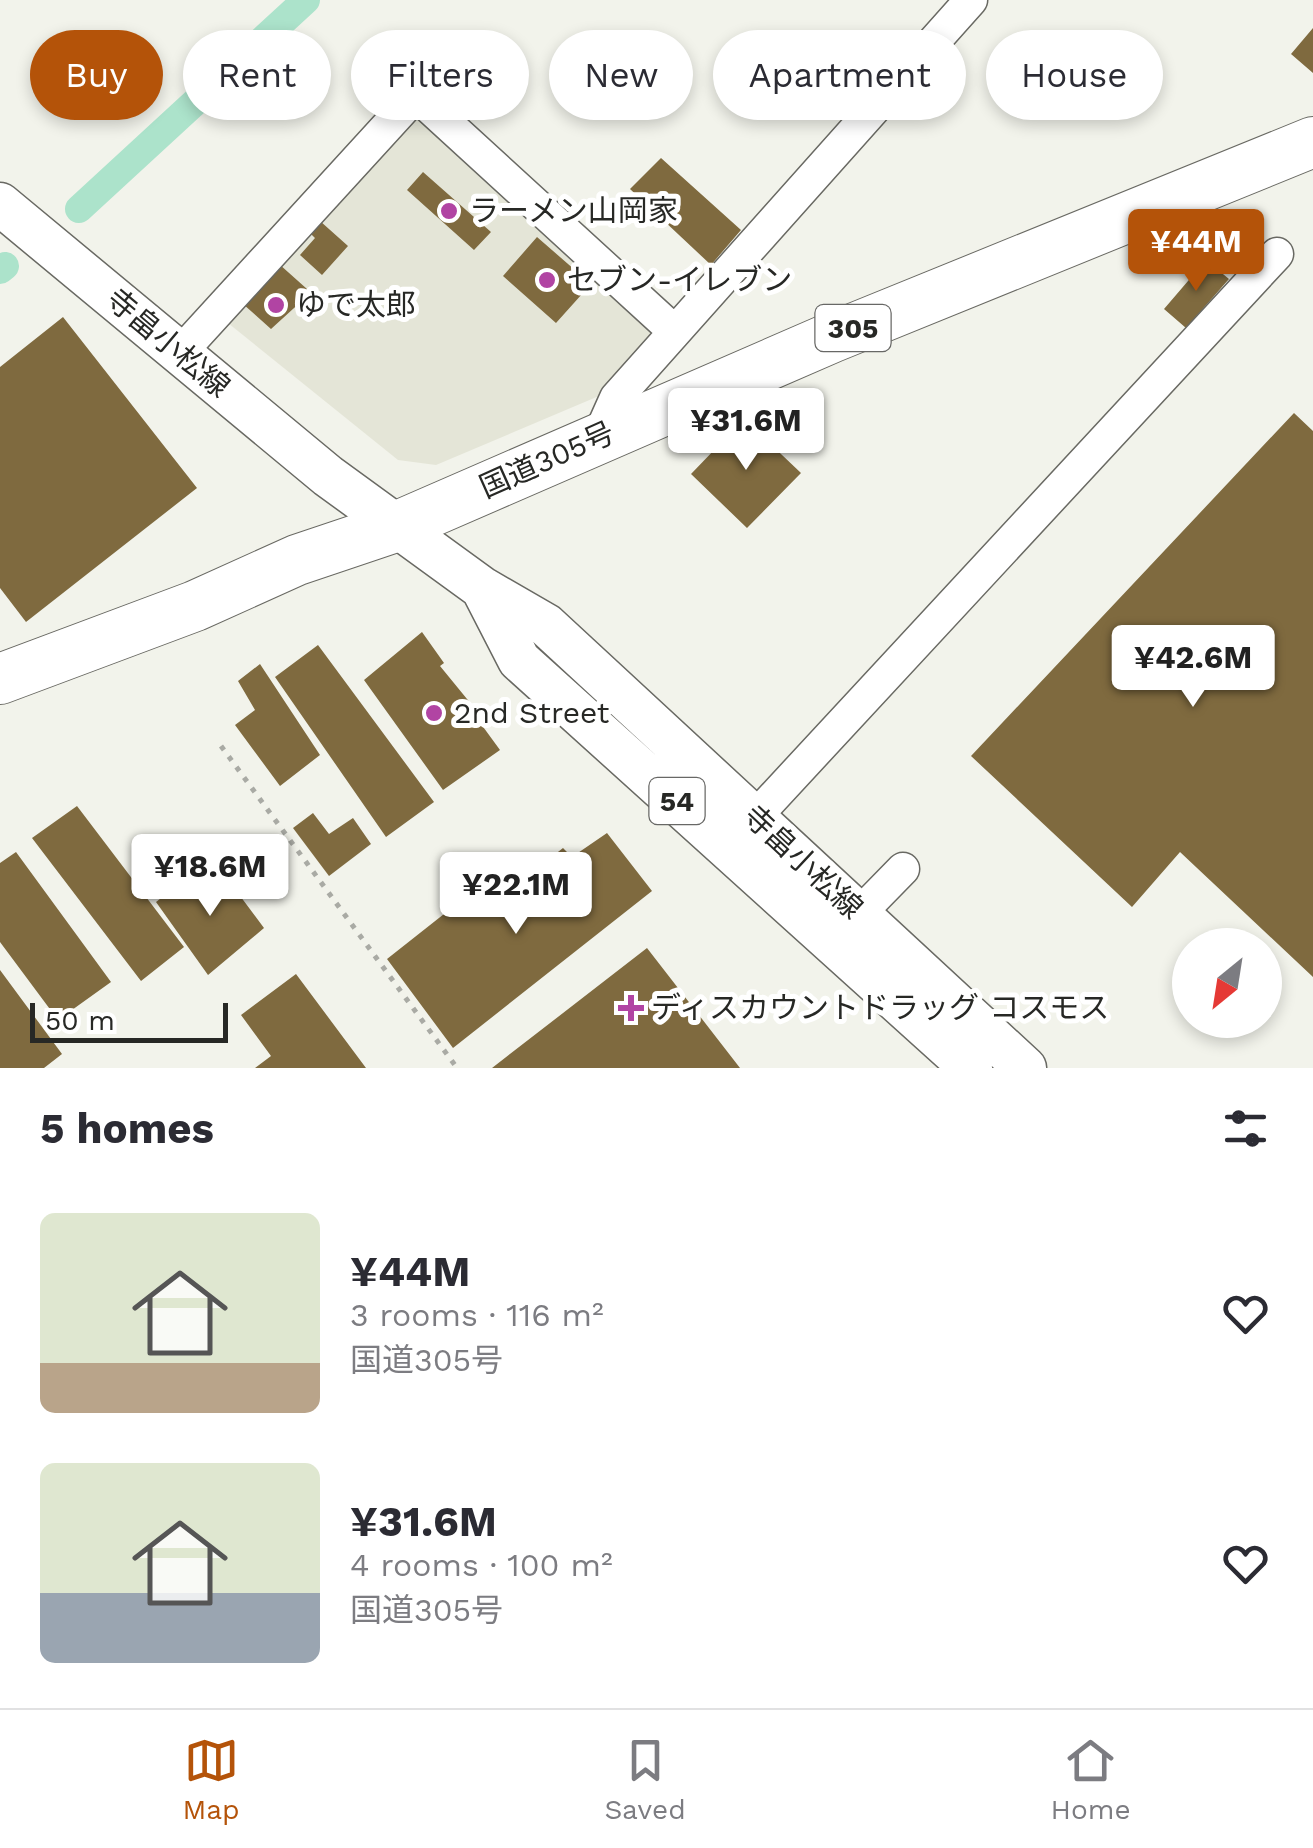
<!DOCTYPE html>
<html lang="en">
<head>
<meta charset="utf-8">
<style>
  body { margin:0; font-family:"Work Sans","Noto Sans JP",sans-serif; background:#f2f2f3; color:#2b2b33; height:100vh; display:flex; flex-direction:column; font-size:38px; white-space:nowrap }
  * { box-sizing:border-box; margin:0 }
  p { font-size:32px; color:#7c7c81 }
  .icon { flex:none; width:55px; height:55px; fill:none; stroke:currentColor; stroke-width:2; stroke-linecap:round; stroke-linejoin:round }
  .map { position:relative; height:1068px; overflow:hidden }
  .sheet { display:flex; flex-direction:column; background:#fff; flex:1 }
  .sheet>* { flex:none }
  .guide { position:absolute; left:30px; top:30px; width:1255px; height:90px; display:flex; gap:20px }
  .needle { width:65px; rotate:210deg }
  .controls { position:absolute; left:1172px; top:928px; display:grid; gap:20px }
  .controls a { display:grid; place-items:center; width:110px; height:110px; border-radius:50%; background:#fff; box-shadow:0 5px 15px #0003; font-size:50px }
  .scale { position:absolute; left:30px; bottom:25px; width:198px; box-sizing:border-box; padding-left:10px; border:5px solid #272825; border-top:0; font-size:28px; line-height:35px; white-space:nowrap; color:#272825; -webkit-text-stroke:8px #fff; paint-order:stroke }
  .price { position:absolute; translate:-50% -85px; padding:0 22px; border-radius:10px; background:#fff; color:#222; font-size:32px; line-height:65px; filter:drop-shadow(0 2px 5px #0008) }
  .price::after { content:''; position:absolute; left:50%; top:60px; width:30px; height:22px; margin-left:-15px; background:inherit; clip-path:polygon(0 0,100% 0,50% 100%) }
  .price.selected { background:#b45309; color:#fff }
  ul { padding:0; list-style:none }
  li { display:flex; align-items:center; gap:30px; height:250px; padding:0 40px }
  li span { display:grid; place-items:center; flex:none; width:280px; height:200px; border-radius:15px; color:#555 }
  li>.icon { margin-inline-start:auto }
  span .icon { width:120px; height:120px; fill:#fffc; stroke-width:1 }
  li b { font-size:42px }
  h2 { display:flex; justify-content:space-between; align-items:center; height:120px; padding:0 40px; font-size:42px }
  .pill { padding:0 35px; border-radius:45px; background:#fff; box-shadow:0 5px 15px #0003; font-size:35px; line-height:90px }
  .pill.selected { background:#b45309; color:#fff }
  .menu { display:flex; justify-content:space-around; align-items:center; height:140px; border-top:2px solid #e1e1e2; background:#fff; font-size:28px; color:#7c7c81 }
  .menu a { display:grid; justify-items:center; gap:5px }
  .menu .selected { color:#b45309 }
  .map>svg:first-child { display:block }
  .built { fill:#e4e5d7 }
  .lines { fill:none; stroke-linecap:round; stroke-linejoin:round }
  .canal { stroke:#ace3cb; stroke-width:28 }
  .building { fill:#7f6a3f }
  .minor-casing { stroke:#696963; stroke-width:35 }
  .major-casing { stroke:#696963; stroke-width:45 }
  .highway-casing { stroke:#696963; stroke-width:52 }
  .path { stroke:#a9aaa4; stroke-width:5; stroke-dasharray:5 8; stroke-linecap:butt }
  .minor { stroke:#fff; stroke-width:32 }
  .major { stroke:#fff; stroke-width:42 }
  .highway { stroke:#fff; stroke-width:50 }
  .poi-dot { fill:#b144a3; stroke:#fff; stroke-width:4 }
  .labels { text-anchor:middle; stroke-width:10; stroke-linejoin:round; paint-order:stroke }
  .shield { fill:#fff; stroke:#686866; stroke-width:2.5 }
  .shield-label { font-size:28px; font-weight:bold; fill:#272825 }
  .poi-label { font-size:30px; fill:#272825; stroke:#fff; text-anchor:start }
  .street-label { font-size:30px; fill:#272825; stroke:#fff }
</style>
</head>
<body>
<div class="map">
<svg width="1313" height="1068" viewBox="0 0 1313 1068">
  <rect width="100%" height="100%" fill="#f2f3eb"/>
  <!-- built -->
  <path class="built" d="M427,117L660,330L606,393L436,465L398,460L223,319L408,118Z"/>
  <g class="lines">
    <!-- canal -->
    <path class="canal" d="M79,209L306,0
      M0,270L5,266"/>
  </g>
  <!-- building -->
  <path class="building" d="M1313,28V73L1291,54Z
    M661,158L741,230L711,265L630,189Z
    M423,172L491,232L474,250L407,190Z
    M320,221L348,246L322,275L300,255L315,238L310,233Z
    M537,237L591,284L556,323L503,276Z
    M1206,260L1229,279L1186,328L1164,309Z
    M279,264L307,289L302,295L305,298L271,329L243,304Z
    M63,317L197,488L26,622L0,588V367Z
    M1294,413L1313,431V977L1180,852L1132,907L971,756Z
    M744,419L801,473L747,528L691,474Z
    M422,632L444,663L440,666L485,721L481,724L500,750L443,790L364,680Z
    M318,645L434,802L386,837L275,677Z
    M260,664L320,755L280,786L235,725L255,710L238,681Z
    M77,806L184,947L141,981L32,838Z
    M313,813L329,834L353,818L371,844L329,876L293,828Z
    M607,833L652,891L453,1048L387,959L463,899L477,916L563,848L572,857Z
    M16,852L111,982L58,1020L0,942V863Z
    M197,870L211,887L226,877L264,928L208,975L156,902Z
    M647,948L740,1068H492Z
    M0,970L62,1054L44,1068H0Z
    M296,974L366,1068H255L271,1056L241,1015Z"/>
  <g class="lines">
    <!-- minor casing -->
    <g class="minor-casing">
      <path id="minor" d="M180,353L416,95L674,331
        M599,436L616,398L971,0
        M755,817L1277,254
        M859,914L903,869"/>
    </g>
    <!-- major casing -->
    <g class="major-casing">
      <path id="major" d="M0,204L328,476L482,588L519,660L971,1068
        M482,588L546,625L1025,1068"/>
    </g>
    <!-- highway casing -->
    <g class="highway-casing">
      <path id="highway" d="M0,679L195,606L297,560L398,526L833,337L1313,142"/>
    </g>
    <!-- path -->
    <path class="path" d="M221,746L457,1068"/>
    <!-- minor -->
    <use href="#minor" class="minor"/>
    <!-- major -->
    <use href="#major" class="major"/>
    <!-- highway -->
    <use href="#highway" class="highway"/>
  </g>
  <!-- markers -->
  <g class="poi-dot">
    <circle cx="449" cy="211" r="10"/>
    <circle cx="547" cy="280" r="10"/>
    <circle cx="276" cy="305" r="10"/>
    <circle cx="434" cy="713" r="10"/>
    <path d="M626 993h10v10h10v10h-10v10h-10v-10h-10v-10h10z"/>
  </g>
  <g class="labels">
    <!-- shield labels -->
    <g class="shield">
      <rect x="815.5" y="305" width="75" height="46" rx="8"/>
      <rect x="649.5" y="778" width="55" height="46" rx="8"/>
    </g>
    <g class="shield-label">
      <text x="853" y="338">305</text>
      <text x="677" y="811">54</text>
    </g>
    <!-- poi labels -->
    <g class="poi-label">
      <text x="469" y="221">ラーメン山岡家</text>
      <text x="567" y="290">セブン-イレブン</text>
      <text x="296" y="315">ゆで太郎</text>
      <text x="454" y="723">2nd Street</text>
      <text x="651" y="1018">ディスカウントドラッグ コスモス</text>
    </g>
    <!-- street labels -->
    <g class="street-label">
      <text transform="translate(168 343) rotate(40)" y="10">寺畠小松線</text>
      <text transform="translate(547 460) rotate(-24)" y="10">国道305号</text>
      <text transform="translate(803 862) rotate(43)" y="10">寺畠小松線</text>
    </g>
  </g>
</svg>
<div class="controls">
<a><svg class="needle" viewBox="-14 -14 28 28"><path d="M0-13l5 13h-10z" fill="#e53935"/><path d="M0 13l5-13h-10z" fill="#7c7c81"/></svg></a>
</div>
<div class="scale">50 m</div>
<b class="price selected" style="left:1196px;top:294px">¥44M</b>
<b class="price" style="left:746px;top:473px">¥31.6M</b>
<b class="price" style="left:1193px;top:710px">¥42.6M</b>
<b class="price" style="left:210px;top:919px">¥18.6M</b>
<b class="price" style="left:516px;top:937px">¥22.1M</b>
<div class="guide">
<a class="pill selected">Buy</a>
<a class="pill">Rent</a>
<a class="pill">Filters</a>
<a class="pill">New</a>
<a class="pill">Apartment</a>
<a class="pill">House</a>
</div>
</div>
<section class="sheet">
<h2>5 homes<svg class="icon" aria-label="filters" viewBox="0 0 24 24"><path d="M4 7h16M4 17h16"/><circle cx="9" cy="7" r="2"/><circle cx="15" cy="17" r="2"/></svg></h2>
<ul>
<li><span style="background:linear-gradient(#dfe7d0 75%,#b9a48a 0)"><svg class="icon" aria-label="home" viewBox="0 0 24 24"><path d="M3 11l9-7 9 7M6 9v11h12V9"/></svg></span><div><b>¥44M</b><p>3 rooms · 116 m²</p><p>国道305号</p></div><svg class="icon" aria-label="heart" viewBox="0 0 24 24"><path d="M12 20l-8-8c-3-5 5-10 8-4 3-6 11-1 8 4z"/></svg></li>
<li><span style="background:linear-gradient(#dfe7d0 65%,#9aa5b1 0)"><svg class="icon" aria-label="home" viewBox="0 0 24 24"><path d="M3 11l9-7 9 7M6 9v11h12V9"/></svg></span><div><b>¥31.6M</b><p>4 rooms · 100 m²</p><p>国道305号</p></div><svg class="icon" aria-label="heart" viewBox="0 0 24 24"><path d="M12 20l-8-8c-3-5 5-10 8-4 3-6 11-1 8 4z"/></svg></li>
</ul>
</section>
<nav class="menu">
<a class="selected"><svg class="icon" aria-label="map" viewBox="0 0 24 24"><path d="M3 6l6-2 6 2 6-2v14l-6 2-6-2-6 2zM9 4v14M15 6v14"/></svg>Map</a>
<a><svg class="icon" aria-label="saved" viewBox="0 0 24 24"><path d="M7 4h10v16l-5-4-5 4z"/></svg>Saved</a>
<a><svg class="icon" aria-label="home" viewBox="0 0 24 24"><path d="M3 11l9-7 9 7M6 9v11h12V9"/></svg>Home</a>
</nav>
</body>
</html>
